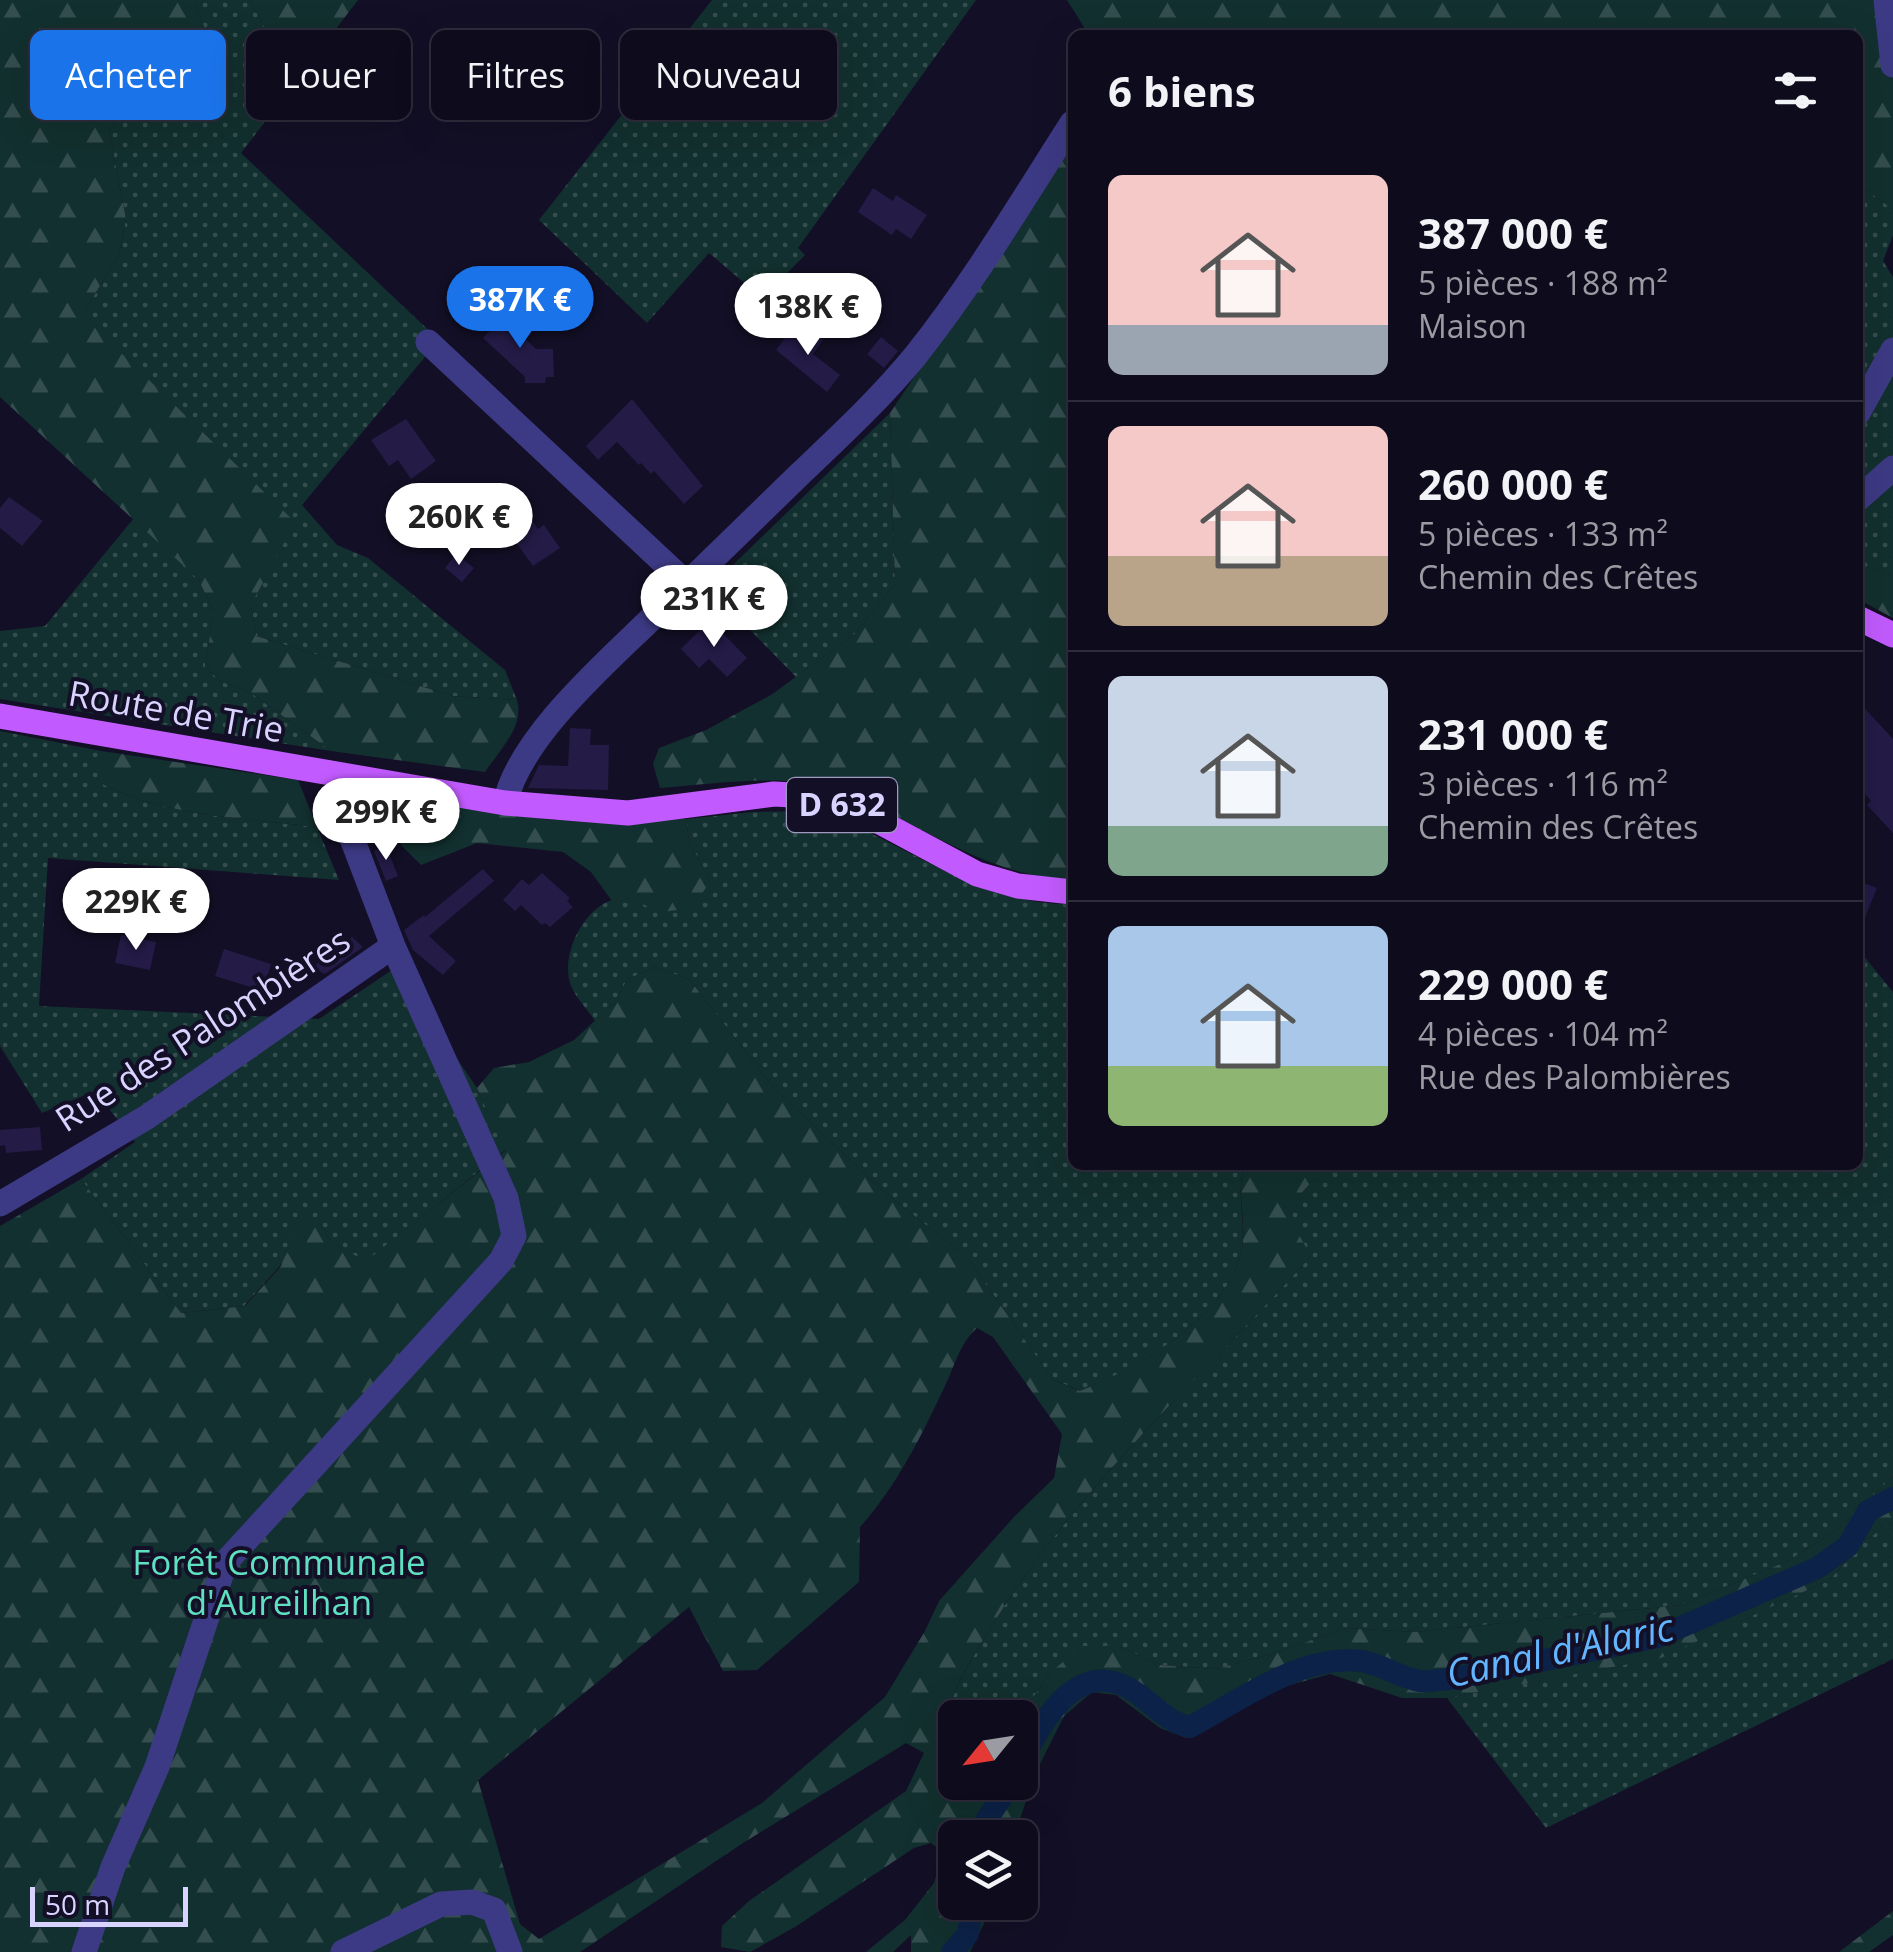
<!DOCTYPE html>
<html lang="fr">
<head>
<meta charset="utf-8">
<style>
  body { margin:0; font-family:"Open Sans",sans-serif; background:#171425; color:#f1f3f6; height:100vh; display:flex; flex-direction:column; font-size:38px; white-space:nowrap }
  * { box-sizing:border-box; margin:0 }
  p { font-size:32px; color:#9b9ba3 }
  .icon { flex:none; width:55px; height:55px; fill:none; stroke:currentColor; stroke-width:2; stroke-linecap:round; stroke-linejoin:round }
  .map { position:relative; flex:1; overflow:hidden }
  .sheet { position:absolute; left:1068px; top:30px; width:795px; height:1140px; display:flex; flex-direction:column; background:#0e0b1c; border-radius:15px; box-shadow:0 10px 40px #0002,0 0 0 2px #2e2b3b }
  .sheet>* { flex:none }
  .guide { position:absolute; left:30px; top:30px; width:888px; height:90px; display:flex; gap:20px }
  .needle { width:65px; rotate:240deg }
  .buttons { position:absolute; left:938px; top:1700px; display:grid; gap:20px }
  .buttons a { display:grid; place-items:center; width:100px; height:100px; border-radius:15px; background:#0e0b1c; box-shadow:0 10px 40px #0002,0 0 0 2px #2e2b3b; font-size:50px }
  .scale { position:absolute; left:30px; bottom:25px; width:158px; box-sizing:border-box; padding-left:10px; border:5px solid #d9d4ff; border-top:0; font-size:28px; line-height:35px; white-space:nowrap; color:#d9d4ff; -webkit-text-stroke:8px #130f26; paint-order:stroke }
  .price { position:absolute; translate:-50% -85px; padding:0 22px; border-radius:35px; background:#fff; color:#222; font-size:32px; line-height:65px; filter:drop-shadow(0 2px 5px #0008) }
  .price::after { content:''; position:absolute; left:50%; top:60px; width:30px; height:22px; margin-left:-15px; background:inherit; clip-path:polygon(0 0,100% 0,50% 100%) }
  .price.current { background:#1a73e8; color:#fff }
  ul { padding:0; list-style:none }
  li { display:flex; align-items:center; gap:30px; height:250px; padding:0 40px }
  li+li { border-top:2px solid #2e2b3b }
  li span { display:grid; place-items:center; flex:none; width:280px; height:200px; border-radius:15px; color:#555 }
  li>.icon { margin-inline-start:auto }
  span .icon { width:120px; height:120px; fill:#fffc; stroke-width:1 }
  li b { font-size:42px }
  h2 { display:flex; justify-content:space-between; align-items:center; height:120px; padding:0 40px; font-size:42px }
  .tag { padding:0 35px; border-radius:15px; background:#0e0b1c; box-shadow:0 10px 40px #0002,0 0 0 2px #2e2b3b; font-size:35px; line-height:90px }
  .tag.current { background:#1a73e8; color:#fff }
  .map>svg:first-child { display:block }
  .grass { fill:url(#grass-dots) }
  .forest { fill:url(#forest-firs); fill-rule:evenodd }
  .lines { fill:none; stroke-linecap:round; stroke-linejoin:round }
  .canal { stroke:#0c2248; stroke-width:22 }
  .building { fill:#241b47 }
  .minor { stroke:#3d3a85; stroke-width:25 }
  .major { stroke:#c25bff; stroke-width:25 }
  .labels { text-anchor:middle; stroke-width:8; stroke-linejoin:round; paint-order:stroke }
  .shield { fill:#130f26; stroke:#9e99be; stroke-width:2.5 }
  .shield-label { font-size:32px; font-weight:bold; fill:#d9d4ff }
  .street-label { font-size:35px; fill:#d9d4ff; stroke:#130f26 }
  .park-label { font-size:35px; fill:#5fe0c0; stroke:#130f26 }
  .water-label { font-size:38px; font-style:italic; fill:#62b6ff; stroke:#130f26 }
</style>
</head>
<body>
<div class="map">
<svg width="1893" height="1952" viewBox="0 0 1893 1952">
  <defs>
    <pattern id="grass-dots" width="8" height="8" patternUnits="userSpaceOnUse" patternTransform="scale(2.5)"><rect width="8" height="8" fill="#12302f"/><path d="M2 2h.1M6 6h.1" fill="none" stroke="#344d4e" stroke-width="1.8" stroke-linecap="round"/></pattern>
    <pattern id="forest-firs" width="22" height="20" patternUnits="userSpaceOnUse" patternTransform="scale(2.5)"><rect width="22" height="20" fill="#12302f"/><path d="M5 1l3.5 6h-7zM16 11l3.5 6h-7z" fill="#344d4e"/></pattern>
  </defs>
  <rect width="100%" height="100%" fill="#130f26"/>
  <!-- grass -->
  <path class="grass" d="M194,0H250L278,52L307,67L241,153L439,340L302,505L337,545L368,558L505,670L517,700L453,696L256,636L251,605L82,315L119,255L126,219L109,130L159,71L204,27Z
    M712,0H976L798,248L805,255L762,298L709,253L647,323L539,220Z
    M1858,184L1893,209V235L1883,261L1893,277V576L1858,564Z
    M890,413L895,584L856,633L796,677L709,588Z
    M134,518L198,579L214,611L205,666L220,681L251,693L331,751L0,699V631L45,626Z
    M0,731L101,751V783C164,817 247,818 317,827L339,880L48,858L39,1006L319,1019L395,968L477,1088L505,1150L366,1262L333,1244L319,1222L244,1306L181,1313L81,1179L135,1142L95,1091L42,1113L0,1046Z
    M811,811C840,816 863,830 890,843C945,871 1009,907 1072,904V1165H1245C1235,1192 1246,1220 1242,1249C1230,1315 1138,1369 1081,1391L1052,1379L967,1257L885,1193L773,1087L689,979L654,967L627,980L616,1001L595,1021C588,1010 577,999 572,988C557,956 587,897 625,898C637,898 652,907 662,912L710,882L689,841L686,819L753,812Z
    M1858,949L1893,992V1476L1838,1529L1790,1560L1681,1605L1414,1632L1346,1628L1275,1653L1216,1669L1161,1665L1118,1646L1052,1671L1019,1717L955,1718V1744L944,1731C952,1688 965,1671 987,1634C1069,1495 1202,1377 1310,1257L1284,1211L1327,1165H1858Z
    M1893,1522V1659L1546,1828L1447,1698L1661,1657L1829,1580L1868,1538Z"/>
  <!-- forest -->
  <path class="forest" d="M0,0H194L204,27L159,71L109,130L126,219L119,255L82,315L295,522L251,605L256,636L453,696L517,700C525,726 499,751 485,772L331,751L251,693L220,681L205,666L214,611L198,579L0,397Z
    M250,0H358L307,67L278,52Z
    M1067,0H1874L1893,48V209L1858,184V35H1089Z
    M1072,142V879C1005,880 938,837 879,808C865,802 851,793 837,789C780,773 718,784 660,788L653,764L659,748L706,730L771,695L856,633L895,584L890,413Z
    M1858,564L1893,576V618L1858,599Z
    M101,751L298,780L317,827C247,818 164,817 101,783Z
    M378,793L552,820L686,819L689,841L710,882L692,908L662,912L627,898L612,901L591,872L563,852L477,843L421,865L401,845Z
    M654,967L689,979L773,1087L885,1193L967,1257L1052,1379L1080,1391C1138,1369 1230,1315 1242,1249C1247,1220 1235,1192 1245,1165H1327L1285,1211L1311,1256C1202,1377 1069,1495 987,1634C965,1670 952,1688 944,1731L955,1744V1782H1020L1019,1717L1052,1671L1083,1646H1118L1161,1665L1216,1669L1275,1653L1346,1628L1414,1632L1681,1605L1790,1560L1838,1529L1893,1476V1522L1868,1538L1829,1580L1661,1658L1447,1698H1402L1330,1674L1279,1688L1186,1738L1160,1728L1116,1695L1092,1692L1064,1716L1035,1774L1014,1837L955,1838V1902L994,1903L970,1952H911V1935L893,1952H866L905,1920L934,1883L943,1852L931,1843L914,1848L795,1927L750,1952L721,1947L722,1926L749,1901L906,1791L924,1753L906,1743L743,1843L580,1952H0V1226L81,1179L181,1313L245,1306L281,1266L298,1221L319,1222L333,1244L366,1261L505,1151L477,1088L494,1068L529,1062L574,1040L616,1001L627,980ZM977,1328L993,1337L1062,1434L1054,1478L1014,1517L939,1601L925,1631L885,1697L762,1803L539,1939L520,1924L478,1780L689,1607L723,1671L757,1670L859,1582L860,1527C896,1487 921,1437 944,1388C955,1366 959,1344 977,1328Z
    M1893,1911V1935L1869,1952H1839Z"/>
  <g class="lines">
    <!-- canal -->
    <path class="canal" d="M1020,1766C1041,1721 1080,1651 1138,1694C1155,1706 1169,1723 1190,1727C1241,1700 1301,1654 1361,1661C1382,1664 1400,1678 1420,1681C1430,1682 1442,1679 1451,1679L1658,1637L1817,1568L1848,1546L1868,1511L1893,1498
      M990,1838L987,1819L1012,1782
      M952,1952L968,1934L973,1902"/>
  </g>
  <!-- building -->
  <path class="building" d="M873,188L893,201L896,195L927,215L911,239L896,229L892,235L858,212Z
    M494,314H511V325L536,349H553L554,377H546L545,383H525V377L483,338L494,326Z
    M809,329L823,340L813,354L840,375L827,392L776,350L791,330L802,338Z
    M881,337L898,351L884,368L867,354Z
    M632,399L703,486L684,504L654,471L651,474L641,463L639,465L617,442L598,460L586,446Z
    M406,419L436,461L411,479L398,460L389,466L371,440Z
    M9,497L43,521L22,546L0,528V508Z
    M519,502L538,529L544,525L560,548L533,566L512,537L509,539L495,519Z
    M456,554L474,568L462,582L445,568Z
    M710,620L747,658L727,677L709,659L699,668L681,649Z
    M1858,701L1893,739V833L1867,805L1871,801L1858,786Z
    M570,728L591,729L590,745H609L608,790L528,788L539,765L568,766Z
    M386,846L398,876L386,881L374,851Z
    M483,869L494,881L429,936L456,961L443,975L413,950L404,930L424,915L425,917Z
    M542,873L570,898L567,901L573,907L550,927L545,923L542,925L521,905L515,911L503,900L522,879L529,885Z
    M1858,881L1877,888L1858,935Z
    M121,935L156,942L150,970L115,963Z
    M352,937L363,947L325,974L314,968L328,948L335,953Z
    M224,949L271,964L263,991L215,976Z
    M40,1127L42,1150L6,1153L5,1145L0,1146V1130Z"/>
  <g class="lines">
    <!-- minor -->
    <path class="minor" d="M1886,0L1893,65
      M428,342L687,584
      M1858,413L1893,350
      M1858,499L1893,468
      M505,803C520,737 605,664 653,617C702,569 751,522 800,474C840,436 881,398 916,355C974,282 1022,201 1072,123
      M0,1204L147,1117L393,946L340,807V776
      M84,1952L113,1867L157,1767L225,1563L501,1261L514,1236L506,1198L393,946
      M343,1952L441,1904L472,1902L494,1910L510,1952"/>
    <!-- major -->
    <path class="major" d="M1858,618L1893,635
      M0,716L505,803L628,813L774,794L811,796L852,807L977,874L1018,886L1072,892"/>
  </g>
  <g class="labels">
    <!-- shield labels -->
    <rect class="shield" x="787" y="778" width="110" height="54" rx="8"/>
    <g class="shield-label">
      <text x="842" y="816">D 632</text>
    </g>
    <!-- street labels -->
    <g class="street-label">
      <text transform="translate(176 712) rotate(10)" y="12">Route de Trie</text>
      <text transform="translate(203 1030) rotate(-33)" y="12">Rue des Palombières</text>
    </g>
    <!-- park labels -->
    <g class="park-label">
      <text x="279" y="1575">Forêt Communale<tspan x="279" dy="40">d'Aureilhan</tspan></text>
    </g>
    <!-- water labels -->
    <g class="water-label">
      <text transform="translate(1560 1651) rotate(-12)" y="13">Canal d'Alaric</text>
    </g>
  </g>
</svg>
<div class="buttons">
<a><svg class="needle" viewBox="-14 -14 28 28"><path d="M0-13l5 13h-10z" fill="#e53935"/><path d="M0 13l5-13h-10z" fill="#9b9ba3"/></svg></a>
<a><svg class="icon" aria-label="layers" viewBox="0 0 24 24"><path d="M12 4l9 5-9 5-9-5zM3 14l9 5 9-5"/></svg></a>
</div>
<div class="scale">50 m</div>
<b class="price current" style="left:520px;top:351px">387K €</b>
<b class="price" style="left:808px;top:358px">138K €</b>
<b class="price" style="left:459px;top:568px">260K €</b>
<b class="price" style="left:714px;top:650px">231K €</b>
<b class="price" style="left:386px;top:863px">299K €</b>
<b class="price" style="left:136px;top:953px">229K €</b>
<div class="guide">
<a class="tag current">Acheter</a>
<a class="tag">Louer</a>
<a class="tag">Filtres</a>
<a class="tag">Nouveau</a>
</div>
<section class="sheet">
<h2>6 biens<svg class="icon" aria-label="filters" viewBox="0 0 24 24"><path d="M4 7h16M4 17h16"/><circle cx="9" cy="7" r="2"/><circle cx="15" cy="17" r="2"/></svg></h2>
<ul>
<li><span style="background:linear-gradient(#f6c9c9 75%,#9aa5b1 0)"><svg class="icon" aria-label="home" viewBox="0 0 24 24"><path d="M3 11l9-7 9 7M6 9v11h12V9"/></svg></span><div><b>387 000 €</b><p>5 pièces · 188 m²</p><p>Maison</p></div></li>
<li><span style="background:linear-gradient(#f6c9c9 65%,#b9a48a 0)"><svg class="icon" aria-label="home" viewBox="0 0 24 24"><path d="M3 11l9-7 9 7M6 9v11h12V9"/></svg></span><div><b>260 000 €</b><p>5 pièces · 133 m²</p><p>Chemin des Crêtes</p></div></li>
<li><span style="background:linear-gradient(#c9d6e8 75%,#7fa58c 0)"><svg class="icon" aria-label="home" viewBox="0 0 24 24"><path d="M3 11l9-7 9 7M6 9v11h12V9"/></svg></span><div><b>231 000 €</b><p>3 pièces · 116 m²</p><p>Chemin des Crêtes</p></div></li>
<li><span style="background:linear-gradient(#a9c7e8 70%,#8fb573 0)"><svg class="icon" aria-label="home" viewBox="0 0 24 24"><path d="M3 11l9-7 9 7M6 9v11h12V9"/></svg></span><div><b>229 000 €</b><p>4 pièces · 104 m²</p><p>Rue des Palombières</p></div></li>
</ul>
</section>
</div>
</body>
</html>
